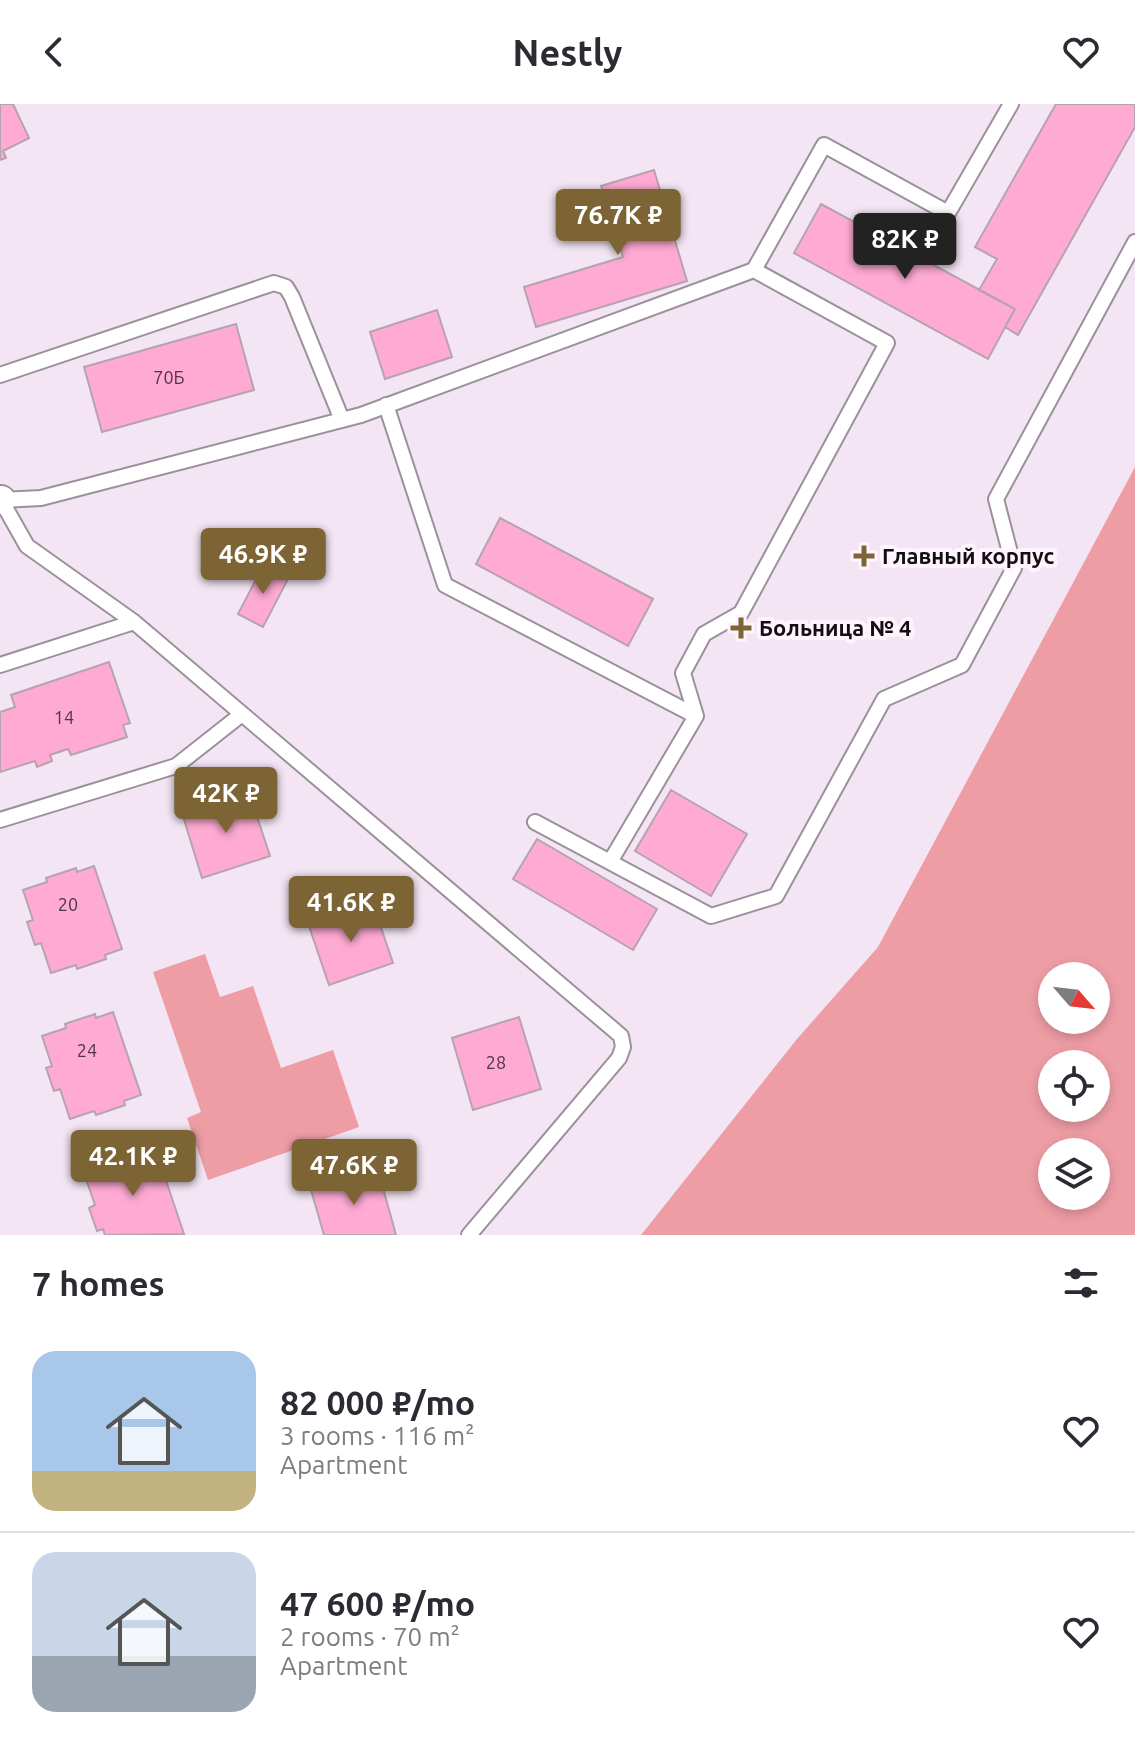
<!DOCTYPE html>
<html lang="en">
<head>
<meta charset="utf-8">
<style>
  body { margin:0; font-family:Ubuntu,sans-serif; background:#f2f2f3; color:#2b2b33; height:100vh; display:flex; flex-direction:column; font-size:30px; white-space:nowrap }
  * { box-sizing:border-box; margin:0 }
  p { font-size:26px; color:#7c7c81 }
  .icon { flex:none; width:44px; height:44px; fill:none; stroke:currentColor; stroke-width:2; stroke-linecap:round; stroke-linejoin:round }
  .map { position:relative; height:1131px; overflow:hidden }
  .sheet { display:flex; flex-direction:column; background:#fff; flex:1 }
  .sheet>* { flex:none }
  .needle { width:52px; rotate:118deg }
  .fabs { position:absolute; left:1038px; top:858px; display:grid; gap:16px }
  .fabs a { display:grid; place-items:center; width:72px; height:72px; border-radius:50%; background:#fff; box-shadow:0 4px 12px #0003; font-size:40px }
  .price { position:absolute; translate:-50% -68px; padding:0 18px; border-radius:8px; background:#7c6435; color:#fff; font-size:26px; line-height:52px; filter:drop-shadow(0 2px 4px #0008) }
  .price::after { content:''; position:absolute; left:50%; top:48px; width:24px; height:18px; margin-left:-12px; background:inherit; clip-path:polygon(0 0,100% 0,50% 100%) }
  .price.selected { background:#222; color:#fff }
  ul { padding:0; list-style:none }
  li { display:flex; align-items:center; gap:24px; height:200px; padding:0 32px }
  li+li { border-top:2px solid #e1e1e2 }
  li span { display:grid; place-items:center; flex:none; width:224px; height:160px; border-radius:24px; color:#555 }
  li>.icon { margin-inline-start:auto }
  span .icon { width:96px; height:96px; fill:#fffc; stroke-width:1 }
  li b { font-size:34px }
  h2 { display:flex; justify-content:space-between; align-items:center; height:96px; padding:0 32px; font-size:34px }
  header { display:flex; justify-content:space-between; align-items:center; height:104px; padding:0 32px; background:#fff; font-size:36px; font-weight:700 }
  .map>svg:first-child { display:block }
  .green { fill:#ee9da5; fill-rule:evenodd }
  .building { fill:#feaad3; stroke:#b6a4ac; stroke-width:2 }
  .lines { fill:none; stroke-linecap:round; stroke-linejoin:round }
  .service-casing { stroke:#9c909c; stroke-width:18 }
  .minor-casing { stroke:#9c909c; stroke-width:32 }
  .service { stroke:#fff; stroke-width:14 }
  .minor { stroke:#fff; stroke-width:28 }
  .poi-dot { fill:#7c6435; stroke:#fff3fe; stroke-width:3 }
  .labels { text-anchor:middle; stroke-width:8; stroke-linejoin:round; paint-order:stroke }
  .number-label { font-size:18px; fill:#4d3542 }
  .poi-label { font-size:22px; font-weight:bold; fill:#120e12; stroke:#fff3fe; text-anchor:start }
</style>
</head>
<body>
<header><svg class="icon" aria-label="back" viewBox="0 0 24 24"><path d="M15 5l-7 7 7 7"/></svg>Nestly<svg class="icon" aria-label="heart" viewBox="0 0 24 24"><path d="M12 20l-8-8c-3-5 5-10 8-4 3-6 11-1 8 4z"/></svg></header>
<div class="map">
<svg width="1135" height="1131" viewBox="0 0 1135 1131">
  <rect width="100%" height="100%" fill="#f3e5f3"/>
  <!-- green -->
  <path class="green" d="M1135,363V1131H641L797,935L878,843ZM1052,872H1096V916H1052ZM1052,960H1096V1004H1052ZM1052,1048H1096V1092H1052Z
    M205,850L220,893L253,882L281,964L333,946L359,1023L208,1076L187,1014L201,1008L153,868Z"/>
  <!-- building -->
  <path class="building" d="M0,0H13L29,34L3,47L6,54L0,56Z
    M1056,0H1135V23L1018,231L1005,223L1015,205L979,186L997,155L975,143Z
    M654,66L687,177L536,223L524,183L623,153L601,82Z
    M821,100L1015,205L988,255L794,149Z
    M437,206L452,253L385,275L370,228Z
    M236,220L254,286L102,328L84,263Z
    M500,414L653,495L628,542L476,460Z
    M263,462L288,475L263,523L238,510Z
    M109,558L130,619L123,621L127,633L71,651L68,645L50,651L52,657L37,663L35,657L0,668V608L15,603L11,591Z
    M671,686L747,730L711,792L635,747Z
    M249,688L270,752L202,774L182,709Z
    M537,735L657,805L633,846L513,775Z
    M94,762L122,845L105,851L106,855L77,865L76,861L51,869L41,839L35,841L27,818L33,816L23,786L47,778L46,774L76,764L77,768Z
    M373,800L393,859L329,881L309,822Z
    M113,908L141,991L124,997L125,1001L96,1011L94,1007L70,1015L60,985L54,987L46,964L52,962L42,932L66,924L65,920L95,910L96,914Z
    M519,913L541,985L473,1006L452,934Z
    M156,1047L184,1130L105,1131L103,1125L97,1127L89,1104L95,1101L85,1072L109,1063L108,1059L138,1049L139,1053Z
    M378,1066L396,1131H324L311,1086Z"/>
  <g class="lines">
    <!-- service casing -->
    <g class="service-casing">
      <path id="service" d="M0,271L274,179L286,183L292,193L342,316
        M386,301L445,481L696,612
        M0,561L134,518
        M0,716L176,662L242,610
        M535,718L711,812L776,792L884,595L962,561L1014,464L996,395L1135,138
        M610,758L696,612L683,569L704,530L741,509L887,239L754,166
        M469,1131L619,954L623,943L621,932L134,518L27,442L1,396L41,394L361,311L754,166L824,41L948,109L1011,0"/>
    </g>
    <!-- minor casing -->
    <g class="minor-casing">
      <path id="minor" d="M0,396H1"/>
    </g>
    <!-- service -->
    <use href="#service" class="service"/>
    <!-- minor -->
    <use href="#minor" class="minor"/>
  </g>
  <!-- markers -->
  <g class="poi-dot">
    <path d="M860 440h8v8h8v8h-8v8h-8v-8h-8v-8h8z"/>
    <path d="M737 512h8v8h8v8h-8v8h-8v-8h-8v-8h8z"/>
  </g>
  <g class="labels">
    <!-- number labels -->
    <g class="number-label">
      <text x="169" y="280">70Б</text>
      <text x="64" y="620">14</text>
      <text x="68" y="807">20</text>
      <text x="87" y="953">24</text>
      <text x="496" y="965">28</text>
    </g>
    <!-- poi labels -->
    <g class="poi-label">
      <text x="882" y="460">Главный корпус</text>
      <text x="759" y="532">Больница № 4</text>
    </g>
  </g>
</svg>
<div class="fabs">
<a><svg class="needle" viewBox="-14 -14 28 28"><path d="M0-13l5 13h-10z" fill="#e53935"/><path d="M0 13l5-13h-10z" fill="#7c7c81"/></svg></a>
<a><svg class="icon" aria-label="locate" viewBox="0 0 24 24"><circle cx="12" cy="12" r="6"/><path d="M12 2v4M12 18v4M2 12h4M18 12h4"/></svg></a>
<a><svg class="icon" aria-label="layers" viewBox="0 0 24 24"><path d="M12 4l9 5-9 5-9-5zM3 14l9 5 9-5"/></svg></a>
</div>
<b class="price" style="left:618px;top:153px">76.7K ₽</b>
<b class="price selected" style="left:905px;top:177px">82K ₽</b>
<b class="price" style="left:263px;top:492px">46.9K ₽</b>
<b class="price" style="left:226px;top:731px">42K ₽</b>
<b class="price" style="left:351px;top:840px">41.6K ₽</b>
<b class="price" style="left:133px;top:1094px">42.1K ₽</b>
<b class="price" style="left:354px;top:1103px">47.6K ₽</b>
</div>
<section class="sheet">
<h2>7 homes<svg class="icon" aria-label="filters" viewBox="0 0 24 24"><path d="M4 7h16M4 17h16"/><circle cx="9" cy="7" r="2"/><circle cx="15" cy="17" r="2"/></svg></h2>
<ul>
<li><span style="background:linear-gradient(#a9c7e8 75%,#c2b280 0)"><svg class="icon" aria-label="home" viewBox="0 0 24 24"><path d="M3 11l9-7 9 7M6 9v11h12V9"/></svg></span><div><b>82 000 ₽/mo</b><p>3 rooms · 116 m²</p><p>Apartment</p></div><svg class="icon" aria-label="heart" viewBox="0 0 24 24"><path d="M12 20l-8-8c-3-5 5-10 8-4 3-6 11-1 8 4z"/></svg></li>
<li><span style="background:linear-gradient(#c9d6e8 65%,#9aa5b1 0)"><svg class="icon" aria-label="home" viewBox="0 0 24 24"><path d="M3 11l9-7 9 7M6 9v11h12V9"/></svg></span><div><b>47 600 ₽/mo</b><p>2 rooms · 70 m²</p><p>Apartment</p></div><svg class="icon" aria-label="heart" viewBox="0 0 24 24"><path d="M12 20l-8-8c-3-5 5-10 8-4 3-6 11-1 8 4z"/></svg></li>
</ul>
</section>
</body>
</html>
